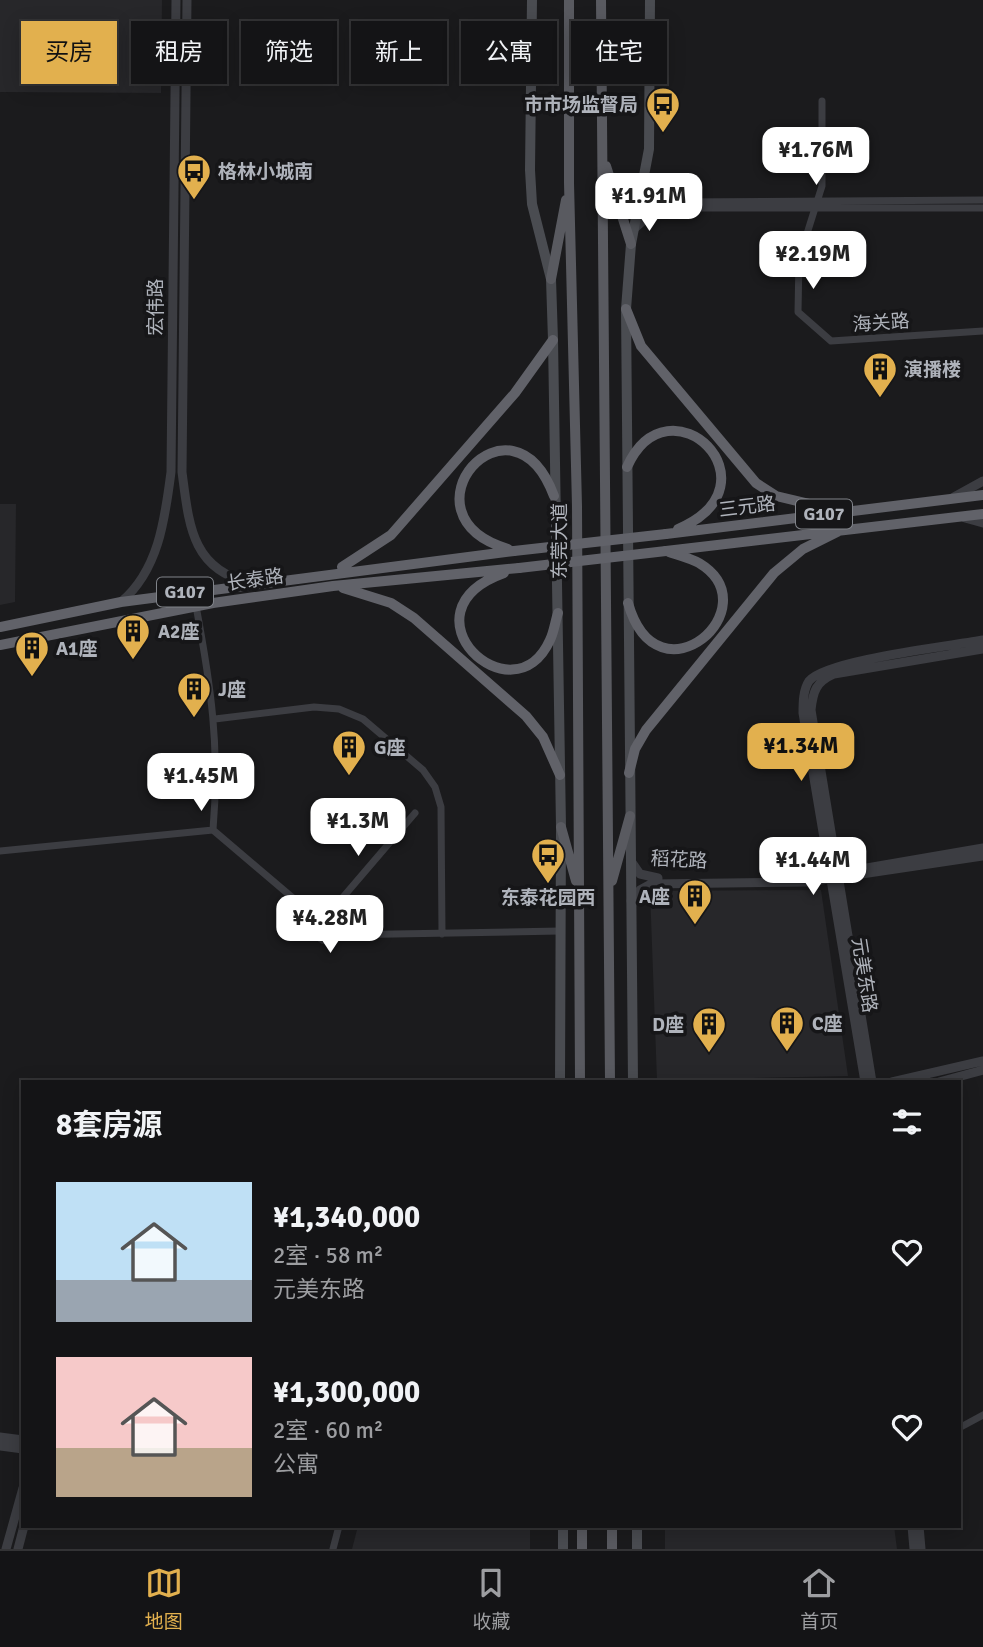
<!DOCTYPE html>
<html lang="zh">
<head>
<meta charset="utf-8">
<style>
  body { margin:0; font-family:Signika,"Noto Sans SC",sans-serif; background:#212123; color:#f1f3f6; height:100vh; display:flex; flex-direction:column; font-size:26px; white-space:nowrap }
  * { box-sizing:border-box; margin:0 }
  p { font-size:23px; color:#9d9ea1 }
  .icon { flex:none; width:38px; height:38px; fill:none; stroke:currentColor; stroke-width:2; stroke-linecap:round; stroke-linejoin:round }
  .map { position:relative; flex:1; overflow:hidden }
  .panel { position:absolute; left:21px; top:1080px; width:940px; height:448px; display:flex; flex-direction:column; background:#141416; border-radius:0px; box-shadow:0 4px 18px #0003,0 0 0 2px #333335 }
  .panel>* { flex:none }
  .top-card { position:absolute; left:21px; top:21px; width:942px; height:63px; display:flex; gap:14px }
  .price { position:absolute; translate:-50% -60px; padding:0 16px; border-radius:14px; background:#fff; color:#222; font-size:23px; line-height:46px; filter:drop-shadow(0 2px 4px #0008) }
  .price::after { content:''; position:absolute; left:50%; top:42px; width:21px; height:16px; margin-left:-10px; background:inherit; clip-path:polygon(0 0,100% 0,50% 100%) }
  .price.selected { background:#e2b04e; color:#111 }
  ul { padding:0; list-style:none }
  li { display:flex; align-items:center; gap:21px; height:175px; padding:0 35px }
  li span { display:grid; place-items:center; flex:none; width:196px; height:140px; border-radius:0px; color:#555 }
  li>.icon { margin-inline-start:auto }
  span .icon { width:84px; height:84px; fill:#fffc; stroke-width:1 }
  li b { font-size:30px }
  h2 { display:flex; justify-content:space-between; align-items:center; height:84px; padding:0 35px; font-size:30px }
  .tag { padding:0 24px; border-radius:0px; background:#141416; box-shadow:0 4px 18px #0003,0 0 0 2px #333335; font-size:24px; line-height:63px }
  .tag.selected { background:#e2b04e; color:#111 }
  .dock { display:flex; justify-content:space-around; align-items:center; height:98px; border-top:2px solid #333335; background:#141416; font-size:19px; color:#9d9ea1 }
  .dock a { display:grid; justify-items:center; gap:4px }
  .dock .selected { color:#e2b04e }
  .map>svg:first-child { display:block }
  .built { fill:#27272a }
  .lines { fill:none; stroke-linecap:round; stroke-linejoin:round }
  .minor { stroke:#3c3d42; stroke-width:7 }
  .tertiary { stroke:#3c3d42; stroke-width:9 }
  .secondary { stroke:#4a4c51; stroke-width:10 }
  .primary { stroke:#595a60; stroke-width:10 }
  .trunk { stroke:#616269; stroke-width:10 }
  .trunk-bridge { stroke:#616269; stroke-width:10 }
  .labels { text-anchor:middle; stroke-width:7; stroke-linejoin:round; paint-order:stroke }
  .shield { fill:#161618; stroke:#81848a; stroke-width:2 }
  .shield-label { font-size:18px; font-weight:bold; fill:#afb3bb }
  .poi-label { font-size:19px; font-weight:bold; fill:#afb3bb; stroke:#161618; text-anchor:start }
  .street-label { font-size:19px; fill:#afb3bb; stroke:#161618 }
</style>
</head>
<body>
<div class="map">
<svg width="983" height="1549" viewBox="0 0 983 1549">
  <rect width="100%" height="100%" fill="#1b1b1d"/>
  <!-- built -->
  <path class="built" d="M0,0H162L161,93L0,92Z
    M0,504H16L15,602L0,605Z
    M821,890L848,1076L657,1080L650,891Z
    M358,1526H530V1549H352Z
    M665,1526H894L897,1549H665Z"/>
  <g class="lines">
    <!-- minor -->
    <path class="minor" d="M822,101V186L799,259L798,312L831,341L983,331
      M645,177L661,195L677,202L983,200
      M634,230L657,210L673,208H983
      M215,719L314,707L339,709L363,719L423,770L435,787L441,807L442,934
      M213,830L320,921
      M0,851L213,830C220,748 211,686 196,606
      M330,918L332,910L415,813
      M316 930a11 11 0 1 1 22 0a11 11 0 1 1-22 0Z
      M337,935L560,931
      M959,1428L983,1415
      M333,1549L339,1526"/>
    <!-- tertiary -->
    <path class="tertiary" d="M187,0L182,472C189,524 191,569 250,583
      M954,497L983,481
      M965,518L983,523
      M121,602C159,570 165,518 171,472L176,0
      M631,861L640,874L658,878
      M861,869L983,848
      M631,901L640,890L651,884L808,882L983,856
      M865,1082L803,713C803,703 803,690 809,681C825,660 951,646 983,640
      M872,1082L811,710C813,691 816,682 834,674L983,649
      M892,1082L983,1061
      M939,1082L983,1070
      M0,1437L23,1440
      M0,1446L23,1449
      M912,1526L914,1549
      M919,1526L921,1549
      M6,1549L23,1488
      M18,1549L24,1526"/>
    <!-- secondary -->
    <path class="secondary" d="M532,0L530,170L532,204L551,279L553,340L561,827L560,1082
      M633,1082L626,309L631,244L649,149L650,0
      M637,1526V1549
      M563,1549V1526"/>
    <!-- primary -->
    <path class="primary" d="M569,0V183L577,506L580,1082
      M601,0L610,1082
      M606,166L631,244
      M551,279L566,200
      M561,827L576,881
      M612,881L630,816
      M582,1526V1549
      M612,1549V1526"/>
    <!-- trunk -->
    <path class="trunk" d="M626,309L641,346L756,483L776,496L831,509
      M627,467C669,374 783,484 678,529
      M666,534L983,495
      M508,549C394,515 511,381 554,496
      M666,551L983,514
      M342,567L391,535L515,393L553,340
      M504,573C396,612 513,722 550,640C554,632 555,622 558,613
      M343,588L391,603L414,618L526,716L543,737L560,775
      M628,603C658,708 772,607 699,563C690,558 678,555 669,552
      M0,627L121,602L514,551
      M0,645L213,603L333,586L519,568
      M629,773L635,749L646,730L774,573L803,549L843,529"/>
    <!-- trunk-bridge -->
    <path class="trunk-bridge" d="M514,551L666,534
      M519,568L666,551"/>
  </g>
  <!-- icons -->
  <defs>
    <g id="bus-pin" transform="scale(1.75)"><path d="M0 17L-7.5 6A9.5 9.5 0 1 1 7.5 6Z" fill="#e2b04e" stroke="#161618"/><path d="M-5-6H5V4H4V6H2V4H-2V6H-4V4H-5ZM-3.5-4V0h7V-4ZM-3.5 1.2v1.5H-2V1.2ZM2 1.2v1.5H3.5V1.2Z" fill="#111"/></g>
    <g id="building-pin" transform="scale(1.75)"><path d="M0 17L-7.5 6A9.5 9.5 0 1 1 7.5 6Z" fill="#e2b04e" stroke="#161618"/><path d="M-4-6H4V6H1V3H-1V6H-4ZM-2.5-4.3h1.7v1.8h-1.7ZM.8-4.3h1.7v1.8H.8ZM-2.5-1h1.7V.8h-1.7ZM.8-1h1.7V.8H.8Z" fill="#111"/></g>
  </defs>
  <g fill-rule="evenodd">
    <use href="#bus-pin" x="663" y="104"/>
    <use href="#bus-pin" x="194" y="171"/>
    <use href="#building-pin" x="880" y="369"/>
    <use href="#building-pin" x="133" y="631"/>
    <use href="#building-pin" x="32" y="648"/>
    <use href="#building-pin" x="194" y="689"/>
    <use href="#building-pin" x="349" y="747"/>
    <use href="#bus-pin" x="548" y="855"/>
    <use href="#building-pin" x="695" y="896"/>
    <use href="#building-pin" x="787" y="1023"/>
    <use href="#building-pin" x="709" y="1024"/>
  </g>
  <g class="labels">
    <!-- shield labels -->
    <g class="shield">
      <rect x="796" y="499.5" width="56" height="29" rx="5"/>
      <rect x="157" y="577.5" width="56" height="29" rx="5"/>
    </g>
    <g class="shield-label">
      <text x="824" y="520">G107</text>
      <text x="185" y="598">G107</text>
    </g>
    <!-- poi labels -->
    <g class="poi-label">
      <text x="638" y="111" text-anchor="end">市市场监督局</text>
      <text x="218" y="178">格林小城南</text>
      <text x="904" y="376">演播楼</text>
      <text x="158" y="638">A2座</text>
      <text x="56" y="655">A1座</text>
      <text x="218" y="696">J座</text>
      <text x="374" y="754">G座</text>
      <text x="670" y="903" text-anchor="end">A座</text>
      <text x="548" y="904" text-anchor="middle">东泰花园西</text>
      <text x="812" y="1030">C座</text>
      <text x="684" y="1031" text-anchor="end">D座</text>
    </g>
    <!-- street labels -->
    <g class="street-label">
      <text transform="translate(155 307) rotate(-90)" y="7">宏伟路</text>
      <text transform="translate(881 322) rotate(-4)" y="7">海关路</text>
      <text transform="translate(747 506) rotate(-7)" y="7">三元路</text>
      <text transform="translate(559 541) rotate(-90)" y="7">东莞大道</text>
      <text transform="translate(255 579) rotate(-8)" y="7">长泰路</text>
      <text transform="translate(679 859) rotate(3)" y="7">稻花路</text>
      <text transform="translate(865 975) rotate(81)" y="7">元美东路</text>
    </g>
  </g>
</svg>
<b class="price" style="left:816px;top:187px">¥1.76M</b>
<b class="price" style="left:649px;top:233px">¥1.91M</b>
<b class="price" style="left:813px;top:291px">¥2.19M</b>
<b class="price selected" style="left:801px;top:783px">¥1.34M</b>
<b class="price" style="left:201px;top:813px">¥1.45M</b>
<b class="price" style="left:358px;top:858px">¥1.3M</b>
<b class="price" style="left:813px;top:897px">¥1.44M</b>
<b class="price" style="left:330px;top:955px">¥4.28M</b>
<div class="top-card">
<a class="tag selected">买房</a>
<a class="tag">租房</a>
<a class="tag">筛选</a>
<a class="tag">新上</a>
<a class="tag">公寓</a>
<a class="tag">住宅</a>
</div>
<section class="panel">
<h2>8套房源<svg class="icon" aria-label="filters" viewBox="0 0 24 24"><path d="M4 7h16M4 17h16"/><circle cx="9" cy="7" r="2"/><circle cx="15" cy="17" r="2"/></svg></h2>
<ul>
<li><span style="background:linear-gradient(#bfe0f5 70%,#9aa5b1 0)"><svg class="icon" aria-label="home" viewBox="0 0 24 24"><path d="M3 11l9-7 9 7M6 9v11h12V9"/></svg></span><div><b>¥1,340,000</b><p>2室 · 58 m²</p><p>元美东路</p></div><svg class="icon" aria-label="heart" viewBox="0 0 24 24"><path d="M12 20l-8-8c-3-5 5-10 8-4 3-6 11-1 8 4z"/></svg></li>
<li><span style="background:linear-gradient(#f6c9c9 65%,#b9a48a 0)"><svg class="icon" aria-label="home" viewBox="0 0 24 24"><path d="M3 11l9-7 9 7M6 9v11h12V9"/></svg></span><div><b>¥1,300,000</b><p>2室 · 60 m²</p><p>公寓</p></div><svg class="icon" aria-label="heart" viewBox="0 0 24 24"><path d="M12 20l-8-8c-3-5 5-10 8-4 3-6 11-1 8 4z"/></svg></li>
</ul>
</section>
</div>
<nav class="dock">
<a class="selected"><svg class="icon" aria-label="map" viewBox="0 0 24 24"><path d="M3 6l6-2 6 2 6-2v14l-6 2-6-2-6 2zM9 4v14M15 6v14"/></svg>地图</a>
<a><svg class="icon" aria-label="saved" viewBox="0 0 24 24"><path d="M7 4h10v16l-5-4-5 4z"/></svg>收藏</a>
<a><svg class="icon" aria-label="home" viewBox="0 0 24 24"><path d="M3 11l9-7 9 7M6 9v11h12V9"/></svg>首页</a>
</nav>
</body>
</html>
